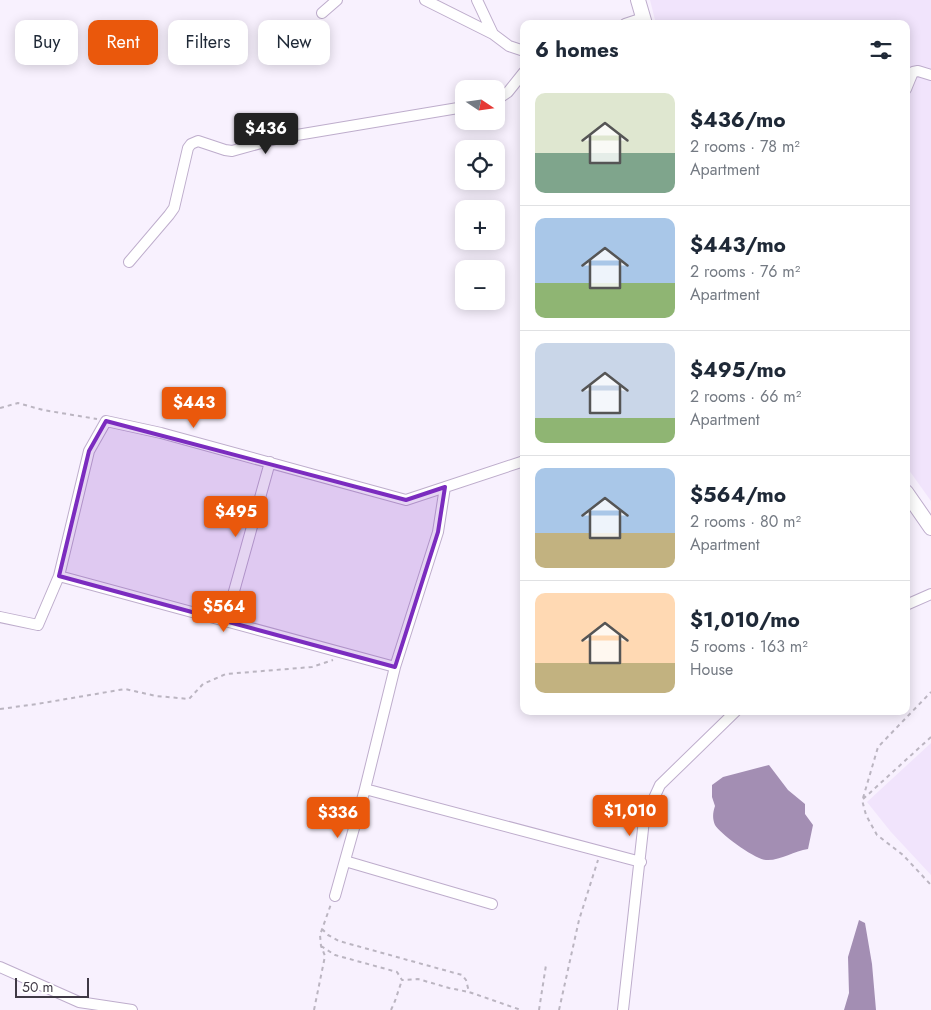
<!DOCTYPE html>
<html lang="en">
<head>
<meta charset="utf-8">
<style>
  body { margin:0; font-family:Jost,sans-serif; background:#f2f2f3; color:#1f2937; height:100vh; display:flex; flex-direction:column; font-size:19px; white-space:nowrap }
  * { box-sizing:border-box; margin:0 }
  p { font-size:16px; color:#747a83 }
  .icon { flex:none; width:28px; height:28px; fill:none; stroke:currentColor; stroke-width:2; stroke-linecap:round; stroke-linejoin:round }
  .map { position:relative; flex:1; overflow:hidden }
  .panel { position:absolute; left:520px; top:20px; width:390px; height:695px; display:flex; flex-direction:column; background:#fff; border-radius:10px; box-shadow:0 2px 12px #0003 }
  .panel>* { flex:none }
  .hud { position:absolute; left:15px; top:20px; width:430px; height:45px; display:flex; gap:10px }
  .needle { width:32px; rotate:103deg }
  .fabs { position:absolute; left:455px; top:80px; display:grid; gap:10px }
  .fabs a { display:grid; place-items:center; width:50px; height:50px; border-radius:10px; background:#fff; box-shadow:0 2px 12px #0003; font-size:25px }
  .scale { position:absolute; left:15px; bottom:12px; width:74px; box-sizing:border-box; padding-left:5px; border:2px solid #3f3945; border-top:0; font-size:14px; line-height:18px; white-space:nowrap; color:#3f3945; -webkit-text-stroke:4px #fff; paint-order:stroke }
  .price { position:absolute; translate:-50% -42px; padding:0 11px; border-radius:5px; background:#ea580c; color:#fff; font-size:16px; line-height:32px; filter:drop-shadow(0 1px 2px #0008) }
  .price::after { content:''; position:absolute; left:50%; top:30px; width:15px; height:11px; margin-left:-8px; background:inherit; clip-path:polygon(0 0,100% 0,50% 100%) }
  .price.active { background:#222; color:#fff }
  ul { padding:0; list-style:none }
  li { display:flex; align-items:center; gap:15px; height:125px; padding:0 15px }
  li+li { border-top:1px solid #e0e1e3 }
  li span { display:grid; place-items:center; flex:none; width:140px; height:100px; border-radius:10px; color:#555 }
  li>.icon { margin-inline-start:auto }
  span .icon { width:60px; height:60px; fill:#fffc; stroke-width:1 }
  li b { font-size:21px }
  h2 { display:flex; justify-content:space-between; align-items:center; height:60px; padding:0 15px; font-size:21px }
  .pill { padding:0 18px; border-radius:10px; background:#fff; box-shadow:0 2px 12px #0003; font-size:18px; line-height:45px }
  .pill.active { background:#ea580c; color:#fff }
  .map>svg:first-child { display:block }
  .built { fill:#f1e4fc }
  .water { fill:#a38eb3 }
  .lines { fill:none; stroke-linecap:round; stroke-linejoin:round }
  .minor-casing { stroke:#beadcc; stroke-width:12 }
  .secondary-casing { stroke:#beadcc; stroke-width:16 }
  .path { stroke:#bbb5c1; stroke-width:2; stroke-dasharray:4 4; stroke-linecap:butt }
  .minor { stroke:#fff; stroke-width:10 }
  .secondary { stroke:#fff; stroke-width:14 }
  .marked { fill:#7b2cbf; fill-opacity:0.2; stroke:#7b2cbf; stroke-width:4; stroke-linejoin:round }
</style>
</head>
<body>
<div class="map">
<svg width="931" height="1010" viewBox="0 0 931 1010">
  <rect width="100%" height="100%" fill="#f8f1fe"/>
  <!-- built -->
  <path class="built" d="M650,0H931V501L906,466V24H656Z
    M931,743V875L891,832L867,802Z"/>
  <!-- water -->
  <path class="water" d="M769,765L788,790L805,804V814L813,825L808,849C794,851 780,861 766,860C756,860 720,834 715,825C712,818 713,812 715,806L712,797V785L723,777Z
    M859,920L865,923L872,964L876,1010H844L849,993L848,957Z"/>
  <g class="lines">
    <!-- minor casing -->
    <g class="minor-casing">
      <path id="minor" d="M425,0L493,34L509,46L524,51
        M477,0L493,34
        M322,13L337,0
        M625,24L643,18
        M906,89L913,72L918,71L931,75
        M496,100L508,92L524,72
        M129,262L169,215L174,208L188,148L191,144L198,141L225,150L232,151L279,138L464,107
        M445,487L438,532L395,667L365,789L641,862
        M59,576L395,667
        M906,605L931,594
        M0,617L38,625L59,576L89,451L106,421L161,433L406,500L524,461
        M226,620L270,462
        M345,861L492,904
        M335,896L365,789
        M0,967L79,1002L132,1010
        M623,1010L644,820L660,785L736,711"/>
    </g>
    <!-- secondary casing -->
    <g class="secondary-casing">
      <path id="secondary" d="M638,0L645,24
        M906,492L931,528"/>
    </g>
    <!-- path -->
    <path class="path" d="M0,408L18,403L43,410L97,419
      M0,709L37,704L125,689L156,696L189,699L203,684L226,674L312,667L333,660
      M931,737L862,800L866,815L877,835L903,855L931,885
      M863,798L878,747L931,692
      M322,929L328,935L339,941L462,975L466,980L469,992L521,1010
      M321,946L335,955L397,972L402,980L418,979L449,988L469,992
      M314,1010L325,956L321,946L320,935L331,904
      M391,1010L395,1001L402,980
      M539,1010L546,965
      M559,1010L579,920L598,860"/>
    <!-- minor -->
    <use href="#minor" class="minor"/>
    <!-- secondary -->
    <use href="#secondary" class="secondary"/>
  </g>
  <!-- marked area -->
  <path class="marked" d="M106,421L406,500L445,487L438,532L395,667L59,576L89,451Z"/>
</svg>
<div class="fabs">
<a><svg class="needle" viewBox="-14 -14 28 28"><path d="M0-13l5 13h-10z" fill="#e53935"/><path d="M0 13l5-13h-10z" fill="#747a83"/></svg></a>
<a><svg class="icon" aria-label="locate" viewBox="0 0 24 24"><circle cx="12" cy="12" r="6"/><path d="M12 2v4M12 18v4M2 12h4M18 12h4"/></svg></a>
<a>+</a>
<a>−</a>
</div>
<div class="scale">50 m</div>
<b class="price active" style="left:266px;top:155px">$436</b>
<b class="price" style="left:194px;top:429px">$443</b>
<b class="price" style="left:236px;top:538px">$495</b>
<b class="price" style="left:224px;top:633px">$564</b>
<b class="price" style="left:630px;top:837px">$1,010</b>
<b class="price" style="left:338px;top:839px">$336</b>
<div class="hud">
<a class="pill">Buy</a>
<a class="pill active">Rent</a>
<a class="pill">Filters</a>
<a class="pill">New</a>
</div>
<section class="panel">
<h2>6 homes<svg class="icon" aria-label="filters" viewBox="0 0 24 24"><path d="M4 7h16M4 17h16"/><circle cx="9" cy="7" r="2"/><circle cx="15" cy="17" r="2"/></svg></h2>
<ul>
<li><span style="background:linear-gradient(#dfe7d0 60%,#7fa58c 0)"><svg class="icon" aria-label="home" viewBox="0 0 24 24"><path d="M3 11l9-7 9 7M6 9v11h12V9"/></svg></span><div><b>$436/mo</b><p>2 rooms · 78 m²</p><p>Apartment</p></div></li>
<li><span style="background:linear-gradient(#a9c7e8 65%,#8fb573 0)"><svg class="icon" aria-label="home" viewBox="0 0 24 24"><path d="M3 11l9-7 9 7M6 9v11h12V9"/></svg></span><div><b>$443/mo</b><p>2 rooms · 76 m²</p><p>Apartment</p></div></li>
<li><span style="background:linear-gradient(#c9d6e8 75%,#8fb573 0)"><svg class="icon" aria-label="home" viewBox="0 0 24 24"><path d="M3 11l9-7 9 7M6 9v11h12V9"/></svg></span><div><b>$495/mo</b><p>2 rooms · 66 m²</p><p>Apartment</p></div></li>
<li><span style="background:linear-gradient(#a9c7e8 65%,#c2b280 0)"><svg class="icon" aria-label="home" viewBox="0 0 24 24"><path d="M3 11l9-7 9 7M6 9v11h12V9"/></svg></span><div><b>$564/mo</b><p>2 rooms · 80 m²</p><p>Apartment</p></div></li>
<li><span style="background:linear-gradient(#ffd9b3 70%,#c2b280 0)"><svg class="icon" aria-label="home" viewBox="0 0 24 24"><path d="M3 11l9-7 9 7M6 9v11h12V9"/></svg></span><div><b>$1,010/mo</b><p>5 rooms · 163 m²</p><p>House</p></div></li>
</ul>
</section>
</div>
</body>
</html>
